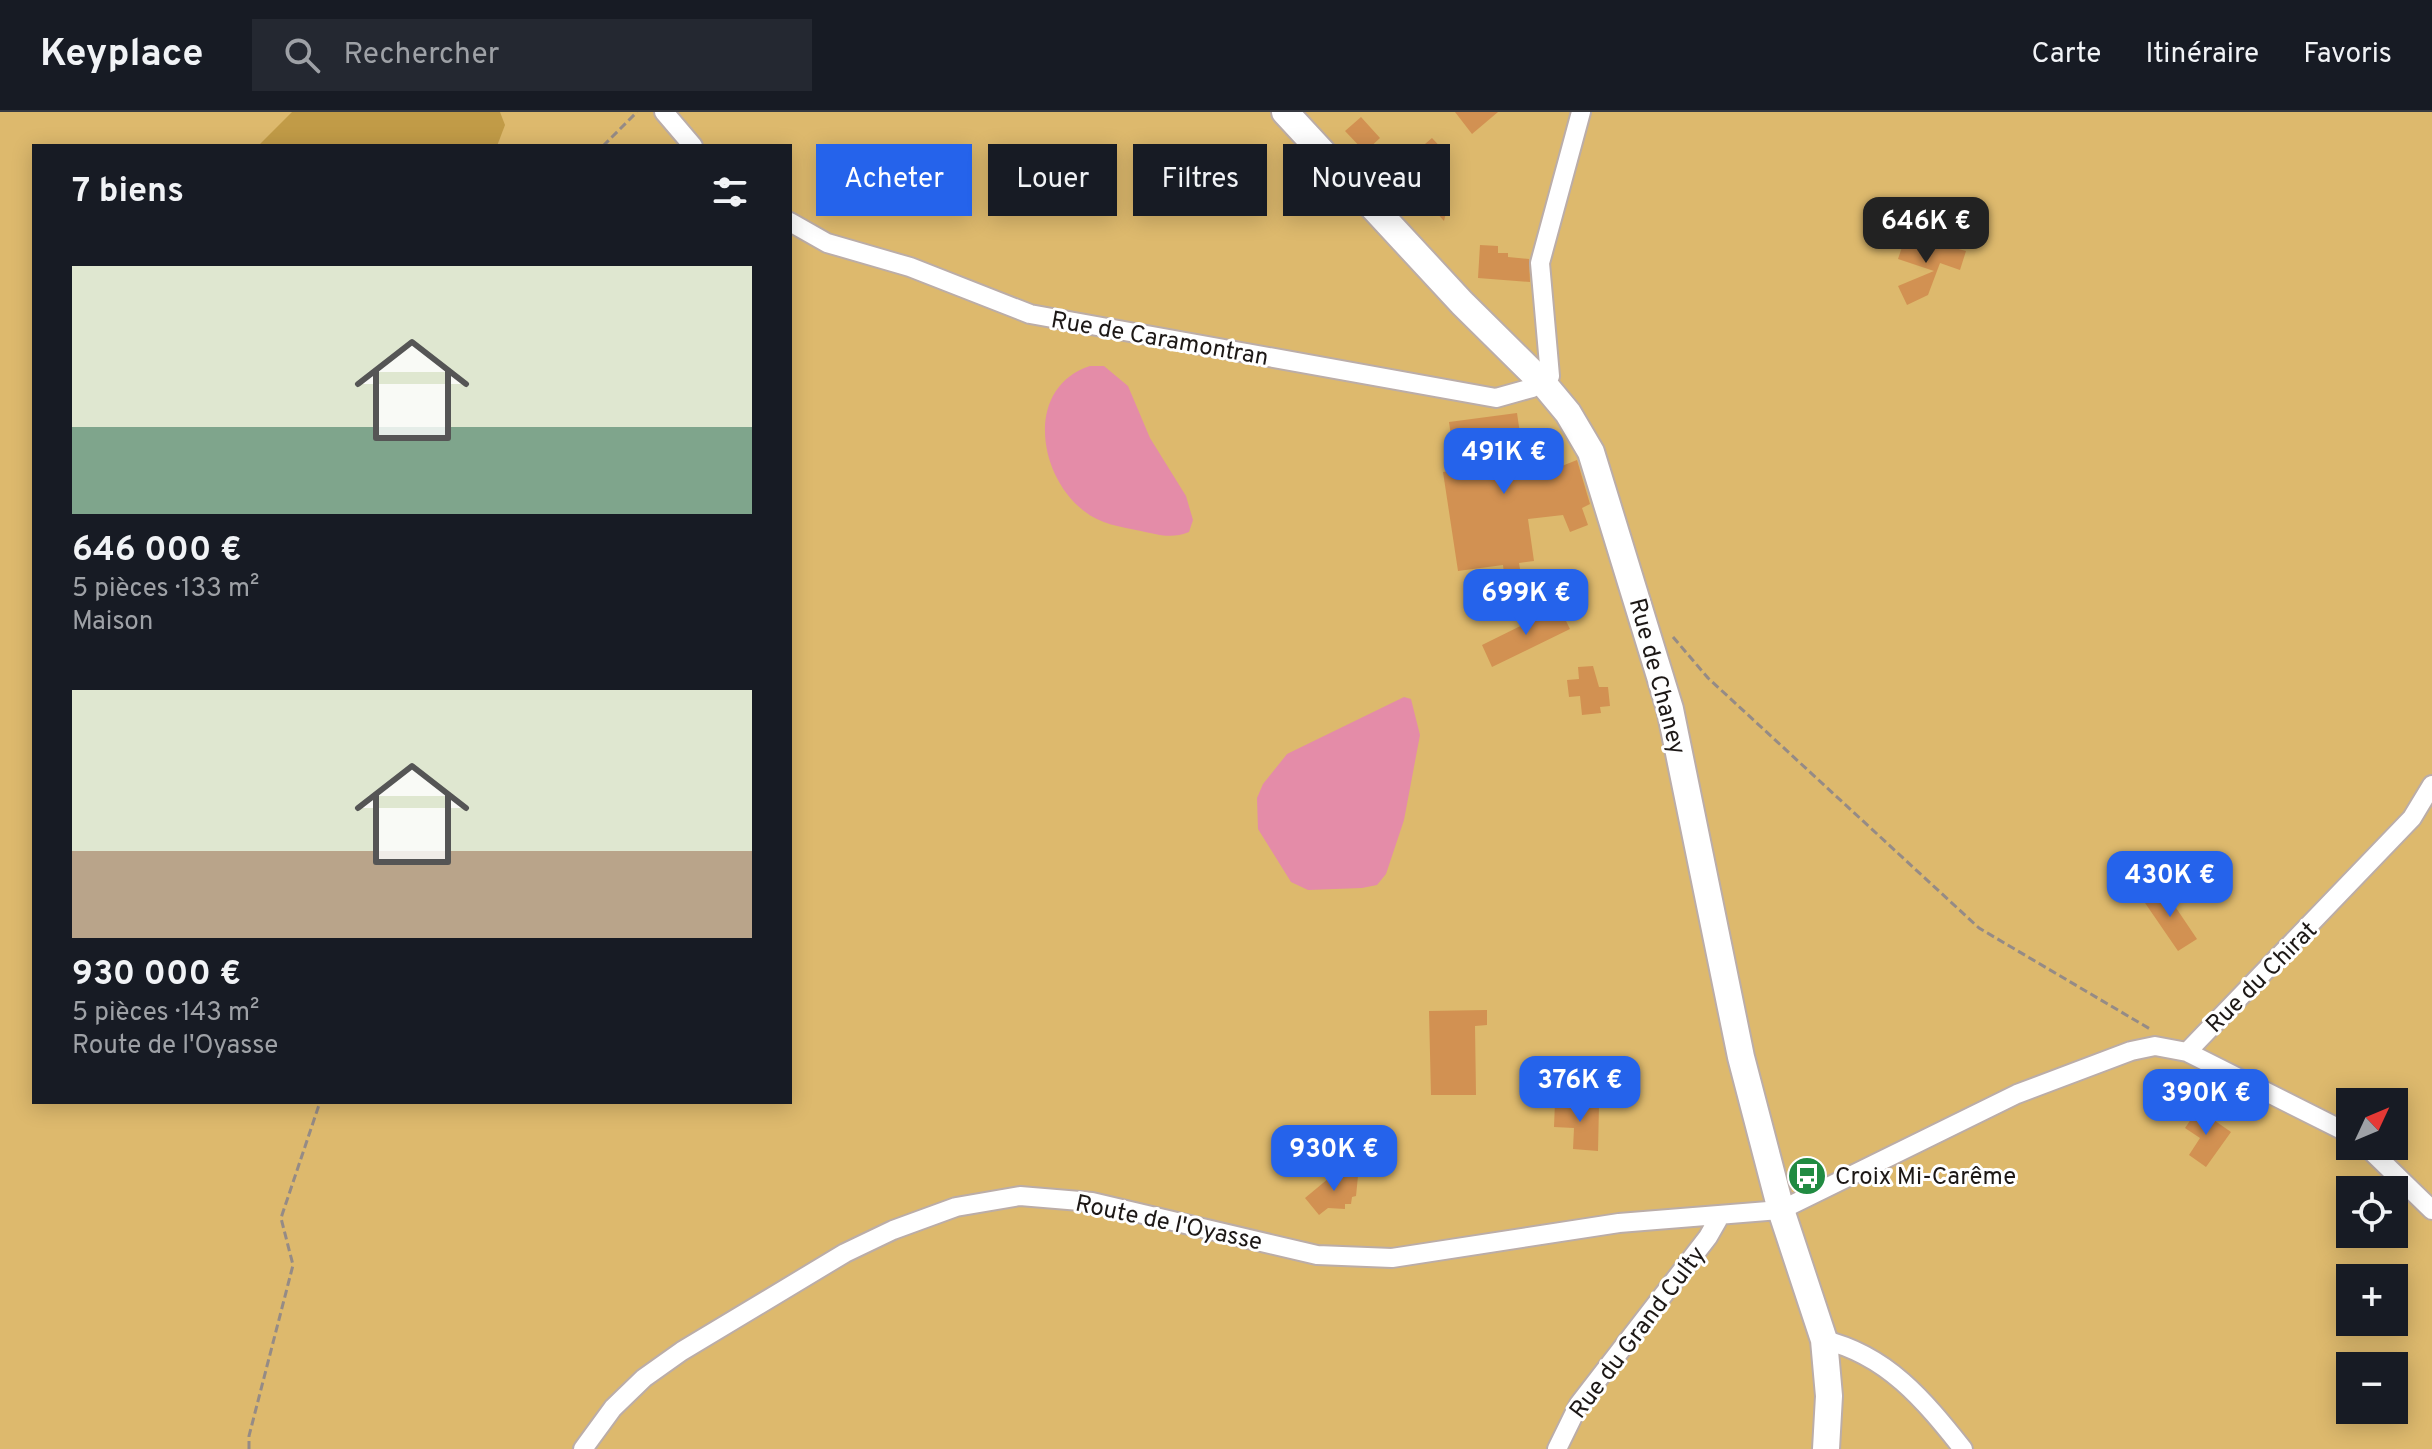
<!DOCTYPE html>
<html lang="fr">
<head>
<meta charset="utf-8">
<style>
  body { margin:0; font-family:Overpass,sans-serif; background:#242831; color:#f1f3f6; height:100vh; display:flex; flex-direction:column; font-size:30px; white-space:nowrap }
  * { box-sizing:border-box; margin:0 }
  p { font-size:26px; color:#9ea1a6 }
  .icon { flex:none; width:44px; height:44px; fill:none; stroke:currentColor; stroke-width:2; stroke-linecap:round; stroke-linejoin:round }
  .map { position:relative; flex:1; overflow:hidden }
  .details { position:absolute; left:32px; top:32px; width:760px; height:960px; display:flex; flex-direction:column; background:#171b24; border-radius:0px; box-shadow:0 4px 20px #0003 }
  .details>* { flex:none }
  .guide { position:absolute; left:816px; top:32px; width:760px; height:72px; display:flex; gap:16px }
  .needle { width:52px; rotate:46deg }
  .fabs { position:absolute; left:2336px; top:976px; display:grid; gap:16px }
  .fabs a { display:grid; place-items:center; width:72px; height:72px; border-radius:0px; background:#171b24; box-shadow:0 4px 20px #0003; font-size:40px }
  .price { position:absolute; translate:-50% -68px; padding:0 18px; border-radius:16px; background:#2563eb; color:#fff; font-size:26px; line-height:52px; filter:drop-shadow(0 2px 4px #0008) }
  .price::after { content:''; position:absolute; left:50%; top:48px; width:24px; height:18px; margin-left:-12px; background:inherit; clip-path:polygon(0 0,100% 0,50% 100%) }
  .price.selected { background:#222; color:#fff }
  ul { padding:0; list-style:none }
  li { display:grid; align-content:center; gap:16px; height:424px; padding:0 40px }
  li span { display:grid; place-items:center; height:248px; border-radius:0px; color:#555 }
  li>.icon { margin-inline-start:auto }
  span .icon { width:144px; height:144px; fill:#fffc; stroke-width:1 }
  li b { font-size:34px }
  h2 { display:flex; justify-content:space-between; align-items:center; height:96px; padding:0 40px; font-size:34px }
  .pill { padding:0 28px; border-radius:0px; background:#171b24; box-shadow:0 4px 20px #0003; font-size:28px; line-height:72px }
  .pill.selected { background:#2563eb; color:#fff }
  header { display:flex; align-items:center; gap:48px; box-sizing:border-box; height:112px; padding:0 40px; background:#171b24; border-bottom:2px solid #363941 }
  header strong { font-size:38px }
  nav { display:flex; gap:44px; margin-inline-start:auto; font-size:28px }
  .search { width:560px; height:72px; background:#242831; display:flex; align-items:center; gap:20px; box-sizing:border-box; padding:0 28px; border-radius:0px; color:#9ea1a6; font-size:30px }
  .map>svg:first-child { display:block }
  .green { fill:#ddb96d; fill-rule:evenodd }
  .forest { fill:#c19b47 }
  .water { fill:#e48ca8 }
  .building { fill:#d29152 }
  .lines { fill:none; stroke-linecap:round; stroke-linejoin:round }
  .street-casing { stroke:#bbada8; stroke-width:22 }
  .secondary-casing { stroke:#bbada8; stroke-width:30 }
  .path { stroke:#958b86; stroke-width:3; stroke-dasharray:8 4; stroke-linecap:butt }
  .street { stroke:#fff; stroke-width:18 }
  .secondary { stroke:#fff; stroke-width:26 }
  .labels { text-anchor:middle; stroke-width:6; stroke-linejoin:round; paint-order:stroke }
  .street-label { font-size:24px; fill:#1d1816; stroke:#fff }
  .poi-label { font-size:24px; fill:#1d1816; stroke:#fff; text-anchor:start }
</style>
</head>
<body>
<header>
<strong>Keyplace</strong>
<div class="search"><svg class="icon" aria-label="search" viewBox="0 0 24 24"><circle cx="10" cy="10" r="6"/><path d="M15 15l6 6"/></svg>Rechercher</div>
<nav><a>Carte</a><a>Itinéraire</a><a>Favoris</a></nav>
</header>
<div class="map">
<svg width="2432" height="1337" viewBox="0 0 2432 1337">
  <rect width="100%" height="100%" fill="#e9dbd5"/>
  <!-- green -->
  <path class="green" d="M0,0H2432V1337H0ZM34,34H790V990H34ZM2350,990H2394V1034H2350ZM2350,1078H2394V1122H2350ZM2350,1166H2394V1210H2350ZM2350,1254H2394V1298H2350Z"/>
  <!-- forest -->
  <path class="forest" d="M292,0H500L505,13L497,34H258Z"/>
  <!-- water -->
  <path class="water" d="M1090,254H1104L1128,274L1150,326L1186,384L1193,408L1189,420C1172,427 1159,423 1141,419C1121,415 1100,412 1084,399C1037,363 1025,275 1090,254Z
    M1404,585L1411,587L1420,623L1404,708L1386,762L1377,773L1362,776L1308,778L1291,770L1258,717L1257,686L1263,672L1287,642Z"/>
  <!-- building -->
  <path class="building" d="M1455,0H1498L1472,22Z
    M1361,5L1380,26L1365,40L1345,19Z
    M1432,26L1448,43L1429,60L1450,84L1444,109L1413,74L1409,78L1387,54L1405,38L1411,44Z
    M1906,123L1966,139L1960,158L1940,151L1928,183L1907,193L1898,174L1934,159L1898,147Z
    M1480,133L1498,134V141H1508V145L1529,147L1530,170L1478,166Z
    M1517,301L1524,349L1542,346L1544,361L1577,348L1590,392L1582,396L1588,413L1570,420L1563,403L1528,407L1534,449L1519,451L1523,476L1506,478L1503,453L1458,459L1443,360L1456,358L1449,310Z
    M1559,495L1570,517L1492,555L1482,533Z
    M1593,554L1599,575H1608L1610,594L1600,595L1601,601L1582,603L1580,584L1569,585L1567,568L1579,567L1578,555Z
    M2162,775L2197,827L2178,839L2143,788Z
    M1487,898V913L1475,914L1476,983H1431L1429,899Z
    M1555,990L1599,993L1598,1039L1573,1037L1574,1016L1554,1015Z
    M2198,997L2231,1020L2206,1055L2189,1043L2200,1026L2185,1016Z
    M1335,1061L1358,1064L1356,1084L1352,1085L1351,1092H1345V1097L1328,1096L1319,1103L1305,1086Z"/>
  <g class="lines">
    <!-- street casing -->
    <g class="street-casing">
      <path id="street" d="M664,0L693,34
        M790,110L827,131L910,155L1030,202L1496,286L1532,276L1550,264L1540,151L1581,0
        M2187,940L2412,706L2432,673
        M2366,1034L2432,1098
        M1824,1228C1887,1243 1924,1288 1963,1337
        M583,1337L613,1296L644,1266L682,1239L845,1141L893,1118L956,1095L1020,1084L1092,1090L1317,1143L1392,1146L1619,1111L1781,1098L2017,982L2131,939L2155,934L2187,940L2350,1022
        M1557,1337L1579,1292L1708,1125L1720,1104"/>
    </g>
    <!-- secondary casing -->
    <g class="secondary-casing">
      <path id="secondary" d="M1285,0L1462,191L1543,271L1568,301L1591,340L1670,597L1741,945L1781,1098L1824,1228L1829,1284L1826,1337"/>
    </g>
    <!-- path -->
    <path class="path" d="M603,34L637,0
      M1673,525L1708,566L1979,816L2150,917
      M249,1337V1324L293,1153L281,1106L320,990"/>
    <!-- street -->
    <use href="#street" class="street"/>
    <!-- secondary -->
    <use href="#secondary" class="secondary"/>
  </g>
  <!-- icons -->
  <defs>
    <g id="bus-disc" transform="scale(2)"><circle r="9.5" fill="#218b42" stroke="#fff"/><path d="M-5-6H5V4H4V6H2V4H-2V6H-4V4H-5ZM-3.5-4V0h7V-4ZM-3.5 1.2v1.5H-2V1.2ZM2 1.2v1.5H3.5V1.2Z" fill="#fff"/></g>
  </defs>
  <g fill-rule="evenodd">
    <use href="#bus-disc" x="1807" y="1064"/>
  </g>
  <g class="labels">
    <!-- street labels -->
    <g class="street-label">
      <text transform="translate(1160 226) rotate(10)" y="8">Rue de Caramontran</text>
      <text transform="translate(1658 564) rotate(75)" y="8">Rue de Chaney</text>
      <text transform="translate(2261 865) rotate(-45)" y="8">Rue du Chirat</text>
      <text transform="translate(1169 1110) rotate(12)" y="8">Route de l'Oyasse</text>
      <text transform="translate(1637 1220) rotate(-53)" y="8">Rue du Grand Culty</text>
    </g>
    <!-- poi labels -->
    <g class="poi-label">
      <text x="1835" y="1072">Croix Mi-Carême</text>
    </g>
  </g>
</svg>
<div class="fabs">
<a><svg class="needle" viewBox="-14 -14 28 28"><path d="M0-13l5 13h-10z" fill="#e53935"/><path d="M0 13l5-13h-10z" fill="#9ea1a6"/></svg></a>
<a><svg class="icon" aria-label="locate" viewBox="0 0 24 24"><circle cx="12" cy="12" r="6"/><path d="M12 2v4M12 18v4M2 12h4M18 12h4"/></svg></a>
<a>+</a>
<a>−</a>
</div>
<b class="price selected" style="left:1926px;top:153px">646K €</b>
<b class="price" style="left:1504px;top:384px">491K €</b>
<b class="price" style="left:1526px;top:525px">699K €</b>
<b class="price" style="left:2170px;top:807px">430K €</b>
<b class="price" style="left:1580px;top:1012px">376K €</b>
<b class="price" style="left:2206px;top:1025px">390K €</b>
<b class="price" style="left:1334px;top:1081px">930K €</b>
<div class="guide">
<a class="pill selected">Acheter</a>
<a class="pill">Louer</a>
<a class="pill">Filtres</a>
<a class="pill">Nouveau</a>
</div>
<section class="details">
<h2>7 biens<svg class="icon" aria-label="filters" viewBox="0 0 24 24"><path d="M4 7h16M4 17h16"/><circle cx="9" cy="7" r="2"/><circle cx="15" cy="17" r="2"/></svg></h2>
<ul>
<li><span style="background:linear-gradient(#dfe7d0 65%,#7fa58c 0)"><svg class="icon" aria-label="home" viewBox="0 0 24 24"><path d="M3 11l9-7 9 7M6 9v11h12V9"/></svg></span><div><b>646 000 €</b><p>5 pièces · 133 m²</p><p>Maison</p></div></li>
<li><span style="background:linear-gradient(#dfe7d0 65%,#b9a48a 0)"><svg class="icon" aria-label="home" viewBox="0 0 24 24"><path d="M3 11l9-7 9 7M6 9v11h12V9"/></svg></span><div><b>930 000 €</b><p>5 pièces · 143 m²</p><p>Route de l'Oyasse</p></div></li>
</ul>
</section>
</div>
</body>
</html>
